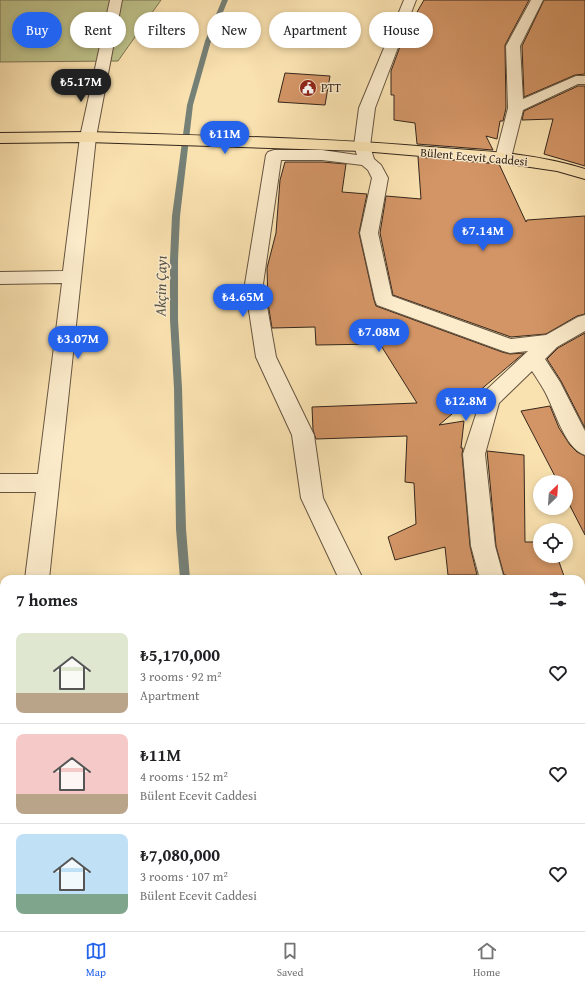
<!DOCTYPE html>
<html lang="en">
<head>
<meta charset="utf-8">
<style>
  body { margin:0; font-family:"Gentium Book Plus",serif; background:#f6f6f6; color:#202124; height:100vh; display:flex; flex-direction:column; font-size:15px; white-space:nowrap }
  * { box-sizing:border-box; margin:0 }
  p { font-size:13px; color:#757577 }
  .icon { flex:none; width:22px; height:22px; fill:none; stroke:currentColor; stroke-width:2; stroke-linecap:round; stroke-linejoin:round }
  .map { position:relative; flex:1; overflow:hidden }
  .details { position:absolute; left:0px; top:575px; width:585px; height:356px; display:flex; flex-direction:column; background:#fff; border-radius:12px 12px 0 0; box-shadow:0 2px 6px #0003 }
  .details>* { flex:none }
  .guide { position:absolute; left:12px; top:12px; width:561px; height:36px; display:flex; gap:8px }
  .needle { width:26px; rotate:25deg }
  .controls { position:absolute; left:533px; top:475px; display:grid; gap:8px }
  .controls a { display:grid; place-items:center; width:40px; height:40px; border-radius:50%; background:#fff; box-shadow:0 2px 6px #0003; font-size:20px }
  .price { position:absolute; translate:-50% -34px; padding:0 9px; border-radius:14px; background:#2563eb; color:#fff; font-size:13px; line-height:26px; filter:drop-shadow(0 1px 2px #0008) }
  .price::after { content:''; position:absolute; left:50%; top:24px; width:12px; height:9px; margin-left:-6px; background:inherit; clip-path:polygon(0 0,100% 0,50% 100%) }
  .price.current { background:#222; color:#fff }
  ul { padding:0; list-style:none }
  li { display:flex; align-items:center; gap:12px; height:100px; padding:0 16px }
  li+li { border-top:1px solid #e0e0e0 }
  li span { display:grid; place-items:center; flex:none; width:112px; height:80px; border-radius:8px; color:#555 }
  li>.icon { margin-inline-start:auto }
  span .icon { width:48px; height:48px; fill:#fffc; stroke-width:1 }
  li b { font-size:17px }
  h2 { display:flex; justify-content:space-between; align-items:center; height:48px; padding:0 16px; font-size:17px }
  .pill { padding:0 14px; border-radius:18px; background:#fff; box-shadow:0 2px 6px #0003; font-size:14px; line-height:36px }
  .pill.current { background:#2563eb; color:#fff }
  .tabs { display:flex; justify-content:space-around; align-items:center; height:56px; border-top:1px solid #e0e0e0; background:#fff; font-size:11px; color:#757577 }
  .tabs a { display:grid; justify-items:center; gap:2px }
  .tabs .current { color:#2563eb }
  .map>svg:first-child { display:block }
  .green { fill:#bfc38b; stroke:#7a7454 }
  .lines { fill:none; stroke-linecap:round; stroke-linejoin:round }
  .stream { fill:#758077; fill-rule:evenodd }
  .building { fill:#d39566; stroke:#34261c }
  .minor-casing { stroke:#665541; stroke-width:2 }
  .major-casing { stroke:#34261c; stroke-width:2 }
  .minor { fill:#fceccc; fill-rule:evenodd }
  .major { fill:#fae2b0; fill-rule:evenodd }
  .labels { text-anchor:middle; stroke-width:3; stroke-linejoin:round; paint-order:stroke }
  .far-poi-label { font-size:12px; fill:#34261c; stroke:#fceccc; text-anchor:start }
  .far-street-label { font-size:12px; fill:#34261c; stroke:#fceccc }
  .water-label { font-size:15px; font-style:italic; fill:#545349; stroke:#fceccc }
</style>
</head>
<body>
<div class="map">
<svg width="585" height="931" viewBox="0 0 585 931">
  <rect width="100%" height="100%" fill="#fae2b0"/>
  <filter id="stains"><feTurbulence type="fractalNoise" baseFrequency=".005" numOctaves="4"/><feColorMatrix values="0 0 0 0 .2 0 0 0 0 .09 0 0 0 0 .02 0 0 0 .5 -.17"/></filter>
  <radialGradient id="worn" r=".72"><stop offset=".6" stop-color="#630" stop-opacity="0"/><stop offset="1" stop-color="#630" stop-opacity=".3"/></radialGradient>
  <!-- green -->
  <path class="green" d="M0,0H161L118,61L0,62Z"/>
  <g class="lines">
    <!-- stream -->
    <path class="stream" d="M222,0H228L211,41L193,105L180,216L178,260V320L182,388L186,529L190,579H180L176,529L174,388L170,320V260L172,216L187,105L205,41Z
      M241,927H253L254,931H242Z"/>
  </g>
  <!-- building -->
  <path class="building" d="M424,0H529L505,45L506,108L503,121H500L497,139L486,136L493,150L417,144L415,123L394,120V95H391V71L405,33Z
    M544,0H585V74L575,75L524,97L522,46Z
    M285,73L330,76L325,105L278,102Z
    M578,86H585V166L544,154L553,119L522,120L524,111Z
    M418,157L499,164L526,222L527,220L585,216V314L577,316L546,334L511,337L393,295L380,233L386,196L421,199Z
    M285,162H322L346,164L342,192L367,194L359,233L374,300L376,306L502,352L510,354L524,353L439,425L464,421L461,448H463L462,454L470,546L477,575H448L445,547L395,560L388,537L416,524L414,483L405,482L407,436L316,439L313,430L312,407L417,403L380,344L316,345L315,327L272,328L268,303L267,268L276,233L280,180Z
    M585,333V428L561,381L547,359L558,348Z
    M550,406L559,428L570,445L577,452L585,456V535L566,498V482H558L521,411Z
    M487,451L524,455L525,542H540V556H557L565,579H507L506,575H504L496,546Z"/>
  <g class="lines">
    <!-- minor casing -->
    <g class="minor-casing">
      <path id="minor" d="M110,0H122L96,137L49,579H25L36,492H0V474H38L62,283L0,284V272L63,271L80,137Z
        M404,0H416L375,108L370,146L374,159L381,165L388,178L378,233L392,296L511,339L546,335L578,317L585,315V331L557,347L545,359L560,382L585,431V455C564,448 555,409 544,390C540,383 536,377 532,371L499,403L485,454L495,546L504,579H480L471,546L463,454L483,393L528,351L510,353L503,351L377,305L375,300L360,233L372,178L368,170L362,165L322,160H281L263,284L276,357L314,435L323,498L363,579H339L301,498L292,435L256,357L245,284L266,155L268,152L274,150H322L357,155L354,146L359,108Z
        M531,0H543L520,46L523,99L576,76H585V84H578L523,110L511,158L509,161L503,163L497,161L495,158L508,108L506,46Z
        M585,725V753L581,754V726Z
        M0,780H4V808H0Z
        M581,851L585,853V892L581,890Z
        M4,916V927H30L31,931H0V926Z
        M456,927H487L489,931H457Z"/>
    </g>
    <!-- major casing -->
    <g class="major-casing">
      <path id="major" d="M88,132C202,136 316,137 430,147C482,151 535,153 585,169V179L557,171L503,163L362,151L88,142L0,143V133Z"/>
    </g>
    <!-- minor -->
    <use href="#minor" class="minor"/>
    <!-- major -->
    <use href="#major" class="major"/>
  </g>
  <!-- icons -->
  <defs>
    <g id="civic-disc" transform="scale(0.9)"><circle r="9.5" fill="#8f2418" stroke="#fceccc"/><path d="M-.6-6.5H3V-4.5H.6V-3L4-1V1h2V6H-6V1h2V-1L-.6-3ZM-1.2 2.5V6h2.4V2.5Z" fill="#fff"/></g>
  </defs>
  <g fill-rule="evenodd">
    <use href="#civic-disc" x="308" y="88"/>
  </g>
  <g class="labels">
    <!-- far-poi labels -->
    <g class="far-poi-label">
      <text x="321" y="92">PTT</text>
    </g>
    <!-- far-street labels -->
    <g class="far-street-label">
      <text transform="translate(474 157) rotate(5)" y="4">Bülent Ecevit Caddesi</text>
    </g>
    <!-- water labels -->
    <g class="water-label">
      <text transform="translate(161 286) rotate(-89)" y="5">Akçin Çayı</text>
    </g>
  </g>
  <rect width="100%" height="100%" filter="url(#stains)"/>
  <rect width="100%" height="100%" fill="url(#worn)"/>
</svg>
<div class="controls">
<a><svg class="needle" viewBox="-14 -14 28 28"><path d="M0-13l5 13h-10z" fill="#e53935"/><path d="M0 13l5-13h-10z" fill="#757577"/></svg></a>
<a><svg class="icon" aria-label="locate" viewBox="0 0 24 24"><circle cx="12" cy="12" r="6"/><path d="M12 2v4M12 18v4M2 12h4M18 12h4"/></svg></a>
</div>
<b class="price current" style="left:81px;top:103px">₺5.17M</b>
<b class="price" style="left:225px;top:155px">₺11M</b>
<b class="price" style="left:483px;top:252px">₺7.14M</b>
<b class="price" style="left:243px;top:318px">₺4.65M</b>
<b class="price" style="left:379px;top:353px">₺7.08M</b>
<b class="price" style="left:78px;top:360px">₺3.07M</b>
<b class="price" style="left:466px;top:422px">₺12.8M</b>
<div class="guide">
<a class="pill current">Buy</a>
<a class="pill">Rent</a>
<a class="pill">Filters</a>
<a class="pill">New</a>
<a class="pill">Apartment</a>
<a class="pill">House</a>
</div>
<section class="details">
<h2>7 homes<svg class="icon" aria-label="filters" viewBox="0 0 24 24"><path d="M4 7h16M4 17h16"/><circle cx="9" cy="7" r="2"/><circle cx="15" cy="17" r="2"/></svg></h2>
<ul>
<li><span style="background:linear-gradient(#dfe7d0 75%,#b9a48a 0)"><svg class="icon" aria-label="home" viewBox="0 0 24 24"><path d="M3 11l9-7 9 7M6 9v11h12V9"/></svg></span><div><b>₺5,170,000</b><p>3 rooms · 92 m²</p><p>Apartment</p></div><svg class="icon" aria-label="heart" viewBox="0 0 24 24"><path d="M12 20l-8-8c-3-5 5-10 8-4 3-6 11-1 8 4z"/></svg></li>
<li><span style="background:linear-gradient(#f6c9c9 75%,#b9a48a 0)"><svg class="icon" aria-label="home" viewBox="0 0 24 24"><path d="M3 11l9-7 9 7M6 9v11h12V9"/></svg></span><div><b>₺11M</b><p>4 rooms · 152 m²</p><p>Bülent Ecevit Caddesi</p></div><svg class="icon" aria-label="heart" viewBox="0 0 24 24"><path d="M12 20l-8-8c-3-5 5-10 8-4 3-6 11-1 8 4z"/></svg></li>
<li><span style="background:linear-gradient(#bfe0f5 75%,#7fa58c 0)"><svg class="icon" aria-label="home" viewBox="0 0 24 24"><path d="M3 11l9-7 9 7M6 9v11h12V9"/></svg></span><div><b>₺7,080,000</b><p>3 rooms · 107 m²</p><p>Bülent Ecevit Caddesi</p></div><svg class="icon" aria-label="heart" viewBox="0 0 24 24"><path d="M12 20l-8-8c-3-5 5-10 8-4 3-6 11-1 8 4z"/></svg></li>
</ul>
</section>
</div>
<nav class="tabs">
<a class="current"><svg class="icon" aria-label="map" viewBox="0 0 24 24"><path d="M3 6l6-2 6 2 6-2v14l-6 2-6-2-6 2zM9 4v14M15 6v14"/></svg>Map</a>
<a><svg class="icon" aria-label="saved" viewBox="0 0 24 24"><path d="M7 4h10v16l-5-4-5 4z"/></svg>Saved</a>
<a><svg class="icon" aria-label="home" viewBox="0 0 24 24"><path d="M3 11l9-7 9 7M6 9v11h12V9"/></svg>Home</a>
</nav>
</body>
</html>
